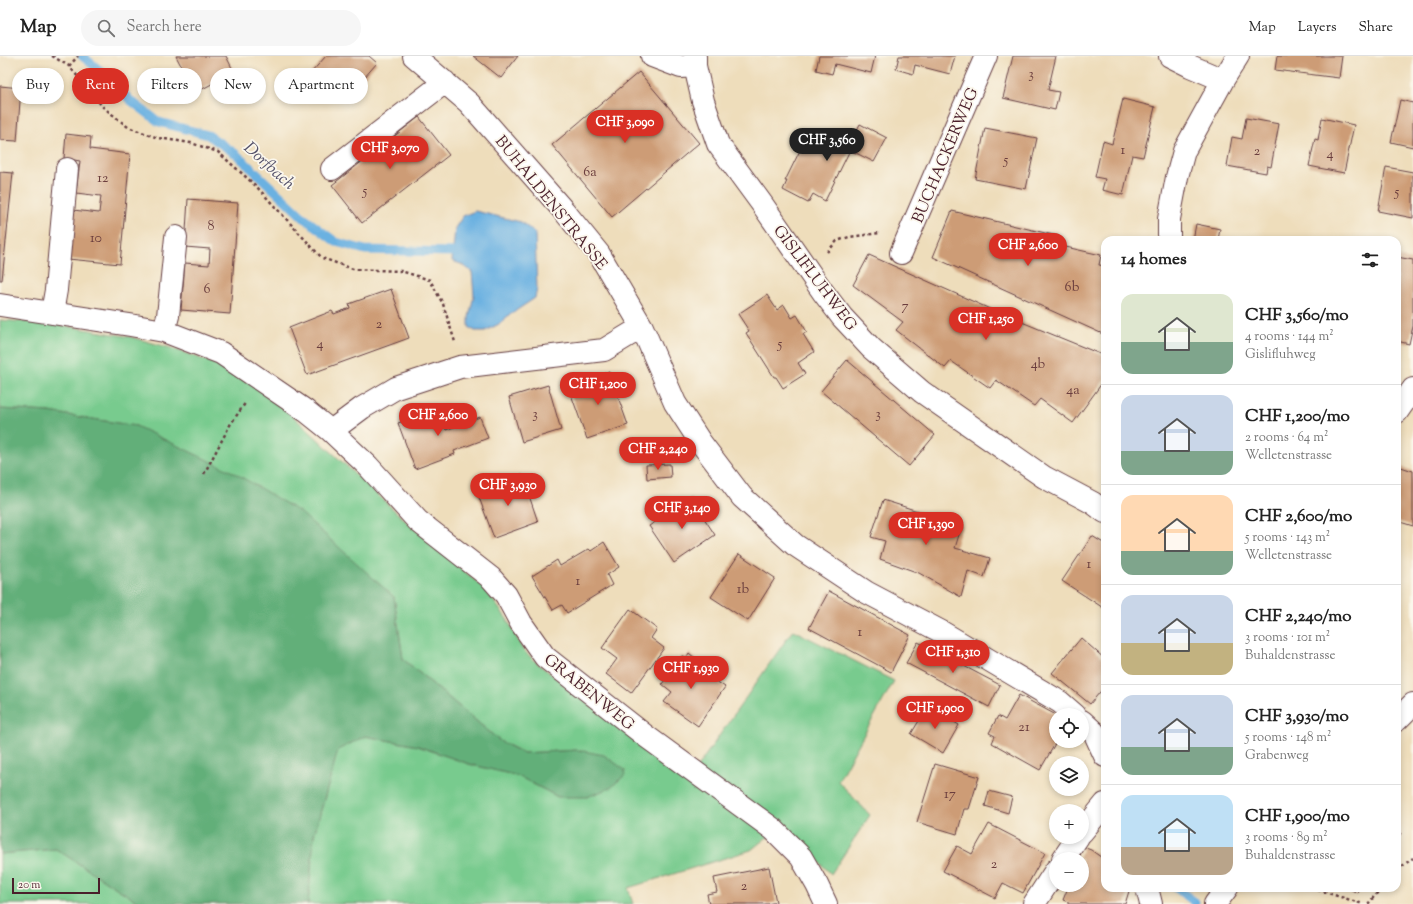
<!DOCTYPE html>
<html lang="en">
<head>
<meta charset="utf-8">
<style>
  body { margin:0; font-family:"Sorts Mill Goudy",serif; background:#f6f6f6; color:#222; height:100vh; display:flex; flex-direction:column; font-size:15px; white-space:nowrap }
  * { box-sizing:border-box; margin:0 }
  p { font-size:13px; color:#767676 }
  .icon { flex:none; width:22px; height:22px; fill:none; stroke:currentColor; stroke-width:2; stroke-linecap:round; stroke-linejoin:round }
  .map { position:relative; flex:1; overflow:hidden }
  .side { position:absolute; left:1101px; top:180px; width:300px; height:656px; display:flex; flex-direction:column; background:#fff; border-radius:12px; box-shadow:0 2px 6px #0003 }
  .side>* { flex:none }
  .top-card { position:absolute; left:12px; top:12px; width:380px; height:36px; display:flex; gap:8px }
  .tools { position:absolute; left:1049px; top:652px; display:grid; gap:8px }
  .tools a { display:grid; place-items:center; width:40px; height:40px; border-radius:50%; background:#fff; box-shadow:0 2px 6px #0003; font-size:20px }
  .scale { position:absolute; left:12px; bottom:10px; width:88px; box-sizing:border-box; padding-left:4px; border:2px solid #4a1f2b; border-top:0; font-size:11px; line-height:14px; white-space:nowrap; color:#4a1f2b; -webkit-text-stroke:3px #fbf7ec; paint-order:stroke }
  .price { position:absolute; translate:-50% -34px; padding:0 9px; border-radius:14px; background:#d93025; color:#fff; font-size:13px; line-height:26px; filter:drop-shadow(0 1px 2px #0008) }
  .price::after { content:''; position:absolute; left:50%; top:24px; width:12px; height:9px; margin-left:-6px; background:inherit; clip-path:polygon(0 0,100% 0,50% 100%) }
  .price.selected { background:#222; color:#fff }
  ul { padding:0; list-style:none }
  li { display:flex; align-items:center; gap:12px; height:100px; padding:0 20px }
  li+li { border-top:1px solid #e0e0e0 }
  li span { display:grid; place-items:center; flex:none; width:112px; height:80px; border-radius:12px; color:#555 }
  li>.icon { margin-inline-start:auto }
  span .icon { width:48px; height:48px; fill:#fffc; stroke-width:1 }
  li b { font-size:17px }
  h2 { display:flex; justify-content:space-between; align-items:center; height:48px; padding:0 20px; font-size:17px }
  .pill { padding:0 14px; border-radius:18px; background:#fff; box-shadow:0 2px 6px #0003; font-size:14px; line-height:36px }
  .pill.selected { background:#d93025; color:#fff }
  header { display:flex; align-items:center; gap:24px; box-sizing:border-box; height:56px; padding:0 20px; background:#fff; border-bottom:1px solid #e0e0e0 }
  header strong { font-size:19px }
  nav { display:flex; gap:22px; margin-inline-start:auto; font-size:14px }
  .search { width:280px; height:36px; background:#f6f6f6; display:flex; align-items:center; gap:10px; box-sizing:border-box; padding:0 14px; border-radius:22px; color:#767676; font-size:15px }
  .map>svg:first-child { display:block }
  .green { fill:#78cb8e; stroke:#61755c }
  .forest { fill:#62af79; stroke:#566752 }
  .water { fill:#6ab1e1; stroke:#5a6886 }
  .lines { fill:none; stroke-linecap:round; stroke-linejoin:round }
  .stream { stroke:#6ab1e1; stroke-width:9 }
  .building { fill:#cd9c76 }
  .minor-casing { stroke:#633c41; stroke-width:24 }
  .path { stroke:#633c41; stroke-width:2.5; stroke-dasharray:3 3; stroke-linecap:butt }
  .minor { stroke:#fff; stroke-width:22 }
  .labels { text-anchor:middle; stroke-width:3.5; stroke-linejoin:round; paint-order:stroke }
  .number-label { font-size:14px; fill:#6b3e3e }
  .street-label { font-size:16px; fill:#4a1f2b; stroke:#fbf7ec }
  .water-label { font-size:17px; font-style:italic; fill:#55526b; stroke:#fbf7ec }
</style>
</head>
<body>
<header>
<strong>Map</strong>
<div class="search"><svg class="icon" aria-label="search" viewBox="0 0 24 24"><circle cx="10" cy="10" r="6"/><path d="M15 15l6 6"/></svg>Search here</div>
<nav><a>Map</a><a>Layers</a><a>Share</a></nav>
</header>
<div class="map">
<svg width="1413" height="848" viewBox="0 0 1413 848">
  <rect width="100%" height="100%" fill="#fbf7ec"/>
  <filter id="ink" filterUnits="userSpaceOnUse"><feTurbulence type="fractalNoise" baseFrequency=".025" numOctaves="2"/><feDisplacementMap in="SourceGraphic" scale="8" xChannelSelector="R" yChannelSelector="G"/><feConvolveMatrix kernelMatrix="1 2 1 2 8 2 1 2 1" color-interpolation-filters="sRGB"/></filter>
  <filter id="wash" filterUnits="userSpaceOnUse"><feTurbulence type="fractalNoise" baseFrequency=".012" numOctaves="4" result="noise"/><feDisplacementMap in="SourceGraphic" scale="16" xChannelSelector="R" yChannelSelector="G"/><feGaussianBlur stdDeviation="0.9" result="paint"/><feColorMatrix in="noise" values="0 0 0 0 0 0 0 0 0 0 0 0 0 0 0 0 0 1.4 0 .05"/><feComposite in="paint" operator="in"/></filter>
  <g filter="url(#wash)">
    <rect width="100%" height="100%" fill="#edb"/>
    <!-- green -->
    <path class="green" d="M0,264L54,268L131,281L171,292L227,312L269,338L407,466L484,532L507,563L523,594L542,611L689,723L793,574L894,625L838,725L870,759L831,818L786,773L766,782L751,794L628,832L633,848H308L314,779L338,694L365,680L418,690L469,708L518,720L558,741L578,694L524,697L500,685L403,603L394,541L136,370L49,356L0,353Z
      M56,793L138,846L143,848H0V798Z"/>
    <!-- forest -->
    <path class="forest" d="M0,353L49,356L136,370L233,416L300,456L394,541L403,603L500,685L523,697L578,694L604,699L625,714V719L610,732L587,741H558L518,720L469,708L418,690L365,680L338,694L314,779L308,848H143L138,846L56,793L0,798Z"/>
    <!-- water -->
    <path class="water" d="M475,155L521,166L535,177L537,233L535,242L508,260L499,268L485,275H475L469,271V261L474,239L472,216L461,208L452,205L455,172L463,160Z"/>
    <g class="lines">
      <!-- stream -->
      <path class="stream" d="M82,0L106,19L130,44L159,66L208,79L236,98L304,162L336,186L365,194L453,196
        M1176,832L1195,846"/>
    </g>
    <g id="blocks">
      <!-- building -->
      <path class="building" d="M176,0H226L234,16L195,37Z
        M326,0H369L377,7L350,38L338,27L322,45L302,27Z
        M473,0H518L501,22Z
        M819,0H875L871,17L835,8L832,18L816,14Z
        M899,0H955L950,18L915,9L913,18L896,13Z
        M1013,0H1056L1048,34L1059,36L1055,54L1003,42Z
        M1277,0H1342L1339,22L1275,14Z
        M639,16L699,87L612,161L552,89Z
        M0,30L21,32L17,85L0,84Z
        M1123,43L1155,51L1143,101L1132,99L1123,139L1102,134L1105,123L1095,121L1103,85L1112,88Z
        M1400,44L1413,47V91L1391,86Z
        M419,61L449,99L362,167L332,129Z
        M1246,62L1279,68L1271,111L1267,110L1266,117L1227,110L1232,81L1242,83Z
        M1322,62L1354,69L1344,117L1309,110L1315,83L1318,84Z
        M860,68L887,82L874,106L850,94L825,145L813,138L808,147L783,134L787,125H785L810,74L847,93Z
        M985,72L1037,82L1026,133L975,123Z
        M66,78L91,81L90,93L130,98L120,208L68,203L73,154L99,157L101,140L76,137L80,105L64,102Z
        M1386,111L1413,116V162L1378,155Z
        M0,116L13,117L2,224H0Z
        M188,143L238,147L230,258L181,254L185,207L209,209L210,193L185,191Z
        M952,155L1058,180L1057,189L1101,199L1099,209L1105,210V279L933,201Z
        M1196,168L1220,173L1218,184H1193Z
        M869,199L990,253L1105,300V323L1073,367L1040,343L1034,350L996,324L990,332L951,305L945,312L896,274L903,266L853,229Z
        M1397,201L1413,204V270L1409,288L1397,285Z
        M391,233L409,282L307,319L289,272L332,255L334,258L350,252L349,248Z
        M767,239L777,254L784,249L792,262L797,259L807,276L803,278L814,296L798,307L805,318L783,332L776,321H774L746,277L749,275L738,258Z
        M847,304L935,379L909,410L821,335Z
        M609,316L628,369L587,383L568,330Z
        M548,329L561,374L522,386L509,341Z
        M438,353L446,374L480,361L488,382L454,395L455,398L415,413L398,367Z
        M670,408L671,421L647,423L646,409Z
        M1401,411L1413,415V470L1397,465V424Z
        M522,419L538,466L494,482L477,436Z
        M691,442L715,479L674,507L649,470Z
        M883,444L962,469L955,492L990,502L984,521L968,515L961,541L919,517L880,503L885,485L871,481Z
        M1092,480L1105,488V553L1062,525Z
        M604,486L619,511L607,519L612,529L567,557L562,549L553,554L532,520L557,504L560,510L589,493L591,495Z
        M739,498L775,522L748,565L711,541Z
        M829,535L910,579L891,616L809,572Z
        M630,553L657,573L651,582L664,592L631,637L606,618L617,603L602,592Z
        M1081,582L1105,603V630L1090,648L1052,617Z
        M918,586L1000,629L989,651L906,607Z
        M689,597L696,603L692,609L725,631L698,670L664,646L672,636L662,628L682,600L686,602Z
        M1019,639L1056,659V686L1040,714L992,687L995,680L989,677L998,660L1005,664Z
        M928,650L959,669L943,697L911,678Z
        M935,708L979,721L969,753H964L957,778L917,766Z
        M989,735L1012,741L1008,757L985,750Z
        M989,768L1045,797L1023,837L1003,827L995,842L943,815L957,790L972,798Z
        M1397,775L1401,777L1397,784Z
        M1083,791L1091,794L1105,804V832H1130L1125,848H1068V846L1063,844L1069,829H1082V803H1079Z
        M769,811L776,846L768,848H709L707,838L717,836L714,822Z
        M1348,832H1359L1357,837Z"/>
    </g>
  </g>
  <g filter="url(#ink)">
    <use href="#blocks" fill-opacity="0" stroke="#633c41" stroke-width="1"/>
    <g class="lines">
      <!-- minor casing -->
      <g class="minor-casing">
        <path id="minor" d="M414,0L469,47L564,155L599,198L642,271L675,347L701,387L742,441L795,489L866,536L940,575L1060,646L1075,659
          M652,0L681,11L695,10
          M695,0V10L703,45L718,88L762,148L823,236L842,261L871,292L922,336L1044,421L1093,447L1105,456
          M1170,0L1190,10L1223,24
          M332,113L445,26
          M1169,184V163L1177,121L1184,95L1223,24L1238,0
          M901,197L986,0
          M0,249L130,269L164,275L221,297L306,355L331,375L368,410L418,465L491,522L506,539L521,567L545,601L647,681L773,773L801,801L817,829L826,848
          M52,257L56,234L67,113
          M164,275L168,260L176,181
          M1397,356L1413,333
          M331,375L362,352L396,332L460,311L604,294L642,271
          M1397,664L1413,648
          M1082,665L1094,676L1105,700
          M1082,776L1105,748
          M1063,803L1078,781
          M1147,832L1151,848
          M1034,848L1056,814
          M1215,848L1227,832"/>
      </g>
      <!-- path -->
      <path class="path" d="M52,0L69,10L103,51L128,71L158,82L191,87L218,96L256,130L322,202L353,213L401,215L430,224L443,248L455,286
        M69,10L78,0
        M827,196L837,185L849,181L880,177
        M204,418L230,369L246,346
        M1397,814L1413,802
        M1312,832L1363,848
        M1368,848L1381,832"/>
      <!-- minor -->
      <use href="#minor" class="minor"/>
    </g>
  </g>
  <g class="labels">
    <!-- number labels -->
    <g class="number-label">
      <text x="1031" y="22">3</text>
      <text x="1123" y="98">1</text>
      <text x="1257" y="99">2</text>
      <text x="1330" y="102">4</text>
      <text x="1006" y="108">5</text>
      <text x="590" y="120">6a</text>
      <text x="103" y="126">12</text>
      <text x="365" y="139">5</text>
      <text x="1397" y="140">5</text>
      <text x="211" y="174">8</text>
      <text x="96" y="186">10</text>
      <text x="1072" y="235">6b</text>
      <text x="207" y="237">6</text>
      <text x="905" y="254">7</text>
      <text x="379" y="272">2</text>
      <text x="320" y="292">4</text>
      <text x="780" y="292">5</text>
      <text x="1038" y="312">4b</text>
      <text x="1073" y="338">4a</text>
      <text x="535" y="362">3</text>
      <text x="878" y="362">3</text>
      <text x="1089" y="512">1</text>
      <text x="578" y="529">1</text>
      <text x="743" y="537">1b</text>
      <text x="860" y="580">1</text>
      <text x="1024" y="675">21</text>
      <text x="950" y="742">17</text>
      <text x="994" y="812">2</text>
      <text x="744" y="834">2</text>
    </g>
    <!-- street labels -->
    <g class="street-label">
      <text transform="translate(944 99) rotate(-67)" y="6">BUCHACKERWEG</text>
      <text transform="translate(552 146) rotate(51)" y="6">BUHALDENSTRASSE</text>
      <text transform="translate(816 221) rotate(53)" y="6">GISLIFLUHWEG</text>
      <text transform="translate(590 635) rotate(39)" y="6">GRABENWEG</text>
    </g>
    <!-- water labels -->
    <g class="water-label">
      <text transform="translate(270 109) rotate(42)" y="6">Dorfbach</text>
    </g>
  </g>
</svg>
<div class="tools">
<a><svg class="icon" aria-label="locate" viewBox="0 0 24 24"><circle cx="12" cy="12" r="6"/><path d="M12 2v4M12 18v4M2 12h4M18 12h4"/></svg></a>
<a><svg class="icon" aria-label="layers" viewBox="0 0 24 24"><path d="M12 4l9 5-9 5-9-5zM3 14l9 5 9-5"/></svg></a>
<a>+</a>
<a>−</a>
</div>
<div class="scale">20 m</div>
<b class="price" style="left:625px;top:88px">CHF 3,090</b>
<b class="price selected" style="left:827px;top:106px">CHF 3,560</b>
<b class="price" style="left:390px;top:114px">CHF 3,070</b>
<b class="price" style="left:1028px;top:211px">CHF 2,600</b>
<b class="price" style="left:986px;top:285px">CHF 1,250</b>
<b class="price" style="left:598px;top:350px">CHF 1,200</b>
<b class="price" style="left:438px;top:381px">CHF 2,600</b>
<b class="price" style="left:658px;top:415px">CHF 2,240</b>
<b class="price" style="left:508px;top:451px">CHF 3,930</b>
<b class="price" style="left:682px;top:474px">CHF 3,140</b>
<b class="price" style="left:926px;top:490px">CHF 1,390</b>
<b class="price" style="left:953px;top:618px">CHF 1,310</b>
<b class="price" style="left:691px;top:634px">CHF 1,930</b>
<b class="price" style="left:935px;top:674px">CHF 1,900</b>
<div class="top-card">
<a class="pill">Buy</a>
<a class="pill selected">Rent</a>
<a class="pill">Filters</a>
<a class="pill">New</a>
<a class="pill">Apartment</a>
</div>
<section class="side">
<h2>14 homes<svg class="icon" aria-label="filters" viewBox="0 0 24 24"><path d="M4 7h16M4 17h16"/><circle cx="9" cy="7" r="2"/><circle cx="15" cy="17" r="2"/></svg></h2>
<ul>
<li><span style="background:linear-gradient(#dfe7d0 60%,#7fa58c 0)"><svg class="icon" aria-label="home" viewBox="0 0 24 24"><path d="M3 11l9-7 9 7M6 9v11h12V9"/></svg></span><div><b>CHF 3,560/mo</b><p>4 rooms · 144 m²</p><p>Gislifluhweg</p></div></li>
<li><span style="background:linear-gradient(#c9d6e8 70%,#7fa58c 0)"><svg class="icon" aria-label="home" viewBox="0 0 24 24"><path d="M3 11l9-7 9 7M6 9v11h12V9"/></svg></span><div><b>CHF 1,200/mo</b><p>2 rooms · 64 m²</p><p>Welletenstrasse</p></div></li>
<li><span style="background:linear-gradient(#ffd9b3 70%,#7fa58c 0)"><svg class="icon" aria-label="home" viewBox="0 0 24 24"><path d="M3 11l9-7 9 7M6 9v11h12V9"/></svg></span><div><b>CHF 2,600/mo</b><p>5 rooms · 143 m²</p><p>Welletenstrasse</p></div></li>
<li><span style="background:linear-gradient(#c9d6e8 60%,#c2b280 0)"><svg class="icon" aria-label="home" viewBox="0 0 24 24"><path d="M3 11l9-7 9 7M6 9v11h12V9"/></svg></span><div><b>CHF 2,240/mo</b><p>3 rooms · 101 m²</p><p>Buhaldenstrasse</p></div></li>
<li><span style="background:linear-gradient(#c9d6e8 65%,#7fa58c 0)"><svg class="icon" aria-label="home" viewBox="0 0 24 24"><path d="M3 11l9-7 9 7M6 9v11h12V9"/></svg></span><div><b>CHF 3,930/mo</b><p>5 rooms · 148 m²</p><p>Grabenweg</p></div></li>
<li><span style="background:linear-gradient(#bfe0f5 65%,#b9a48a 0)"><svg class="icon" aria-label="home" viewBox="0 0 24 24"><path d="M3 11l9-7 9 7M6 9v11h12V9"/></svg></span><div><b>CHF 1,900/mo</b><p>3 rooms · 89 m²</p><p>Buhaldenstrasse</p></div></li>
</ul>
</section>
</div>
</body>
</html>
